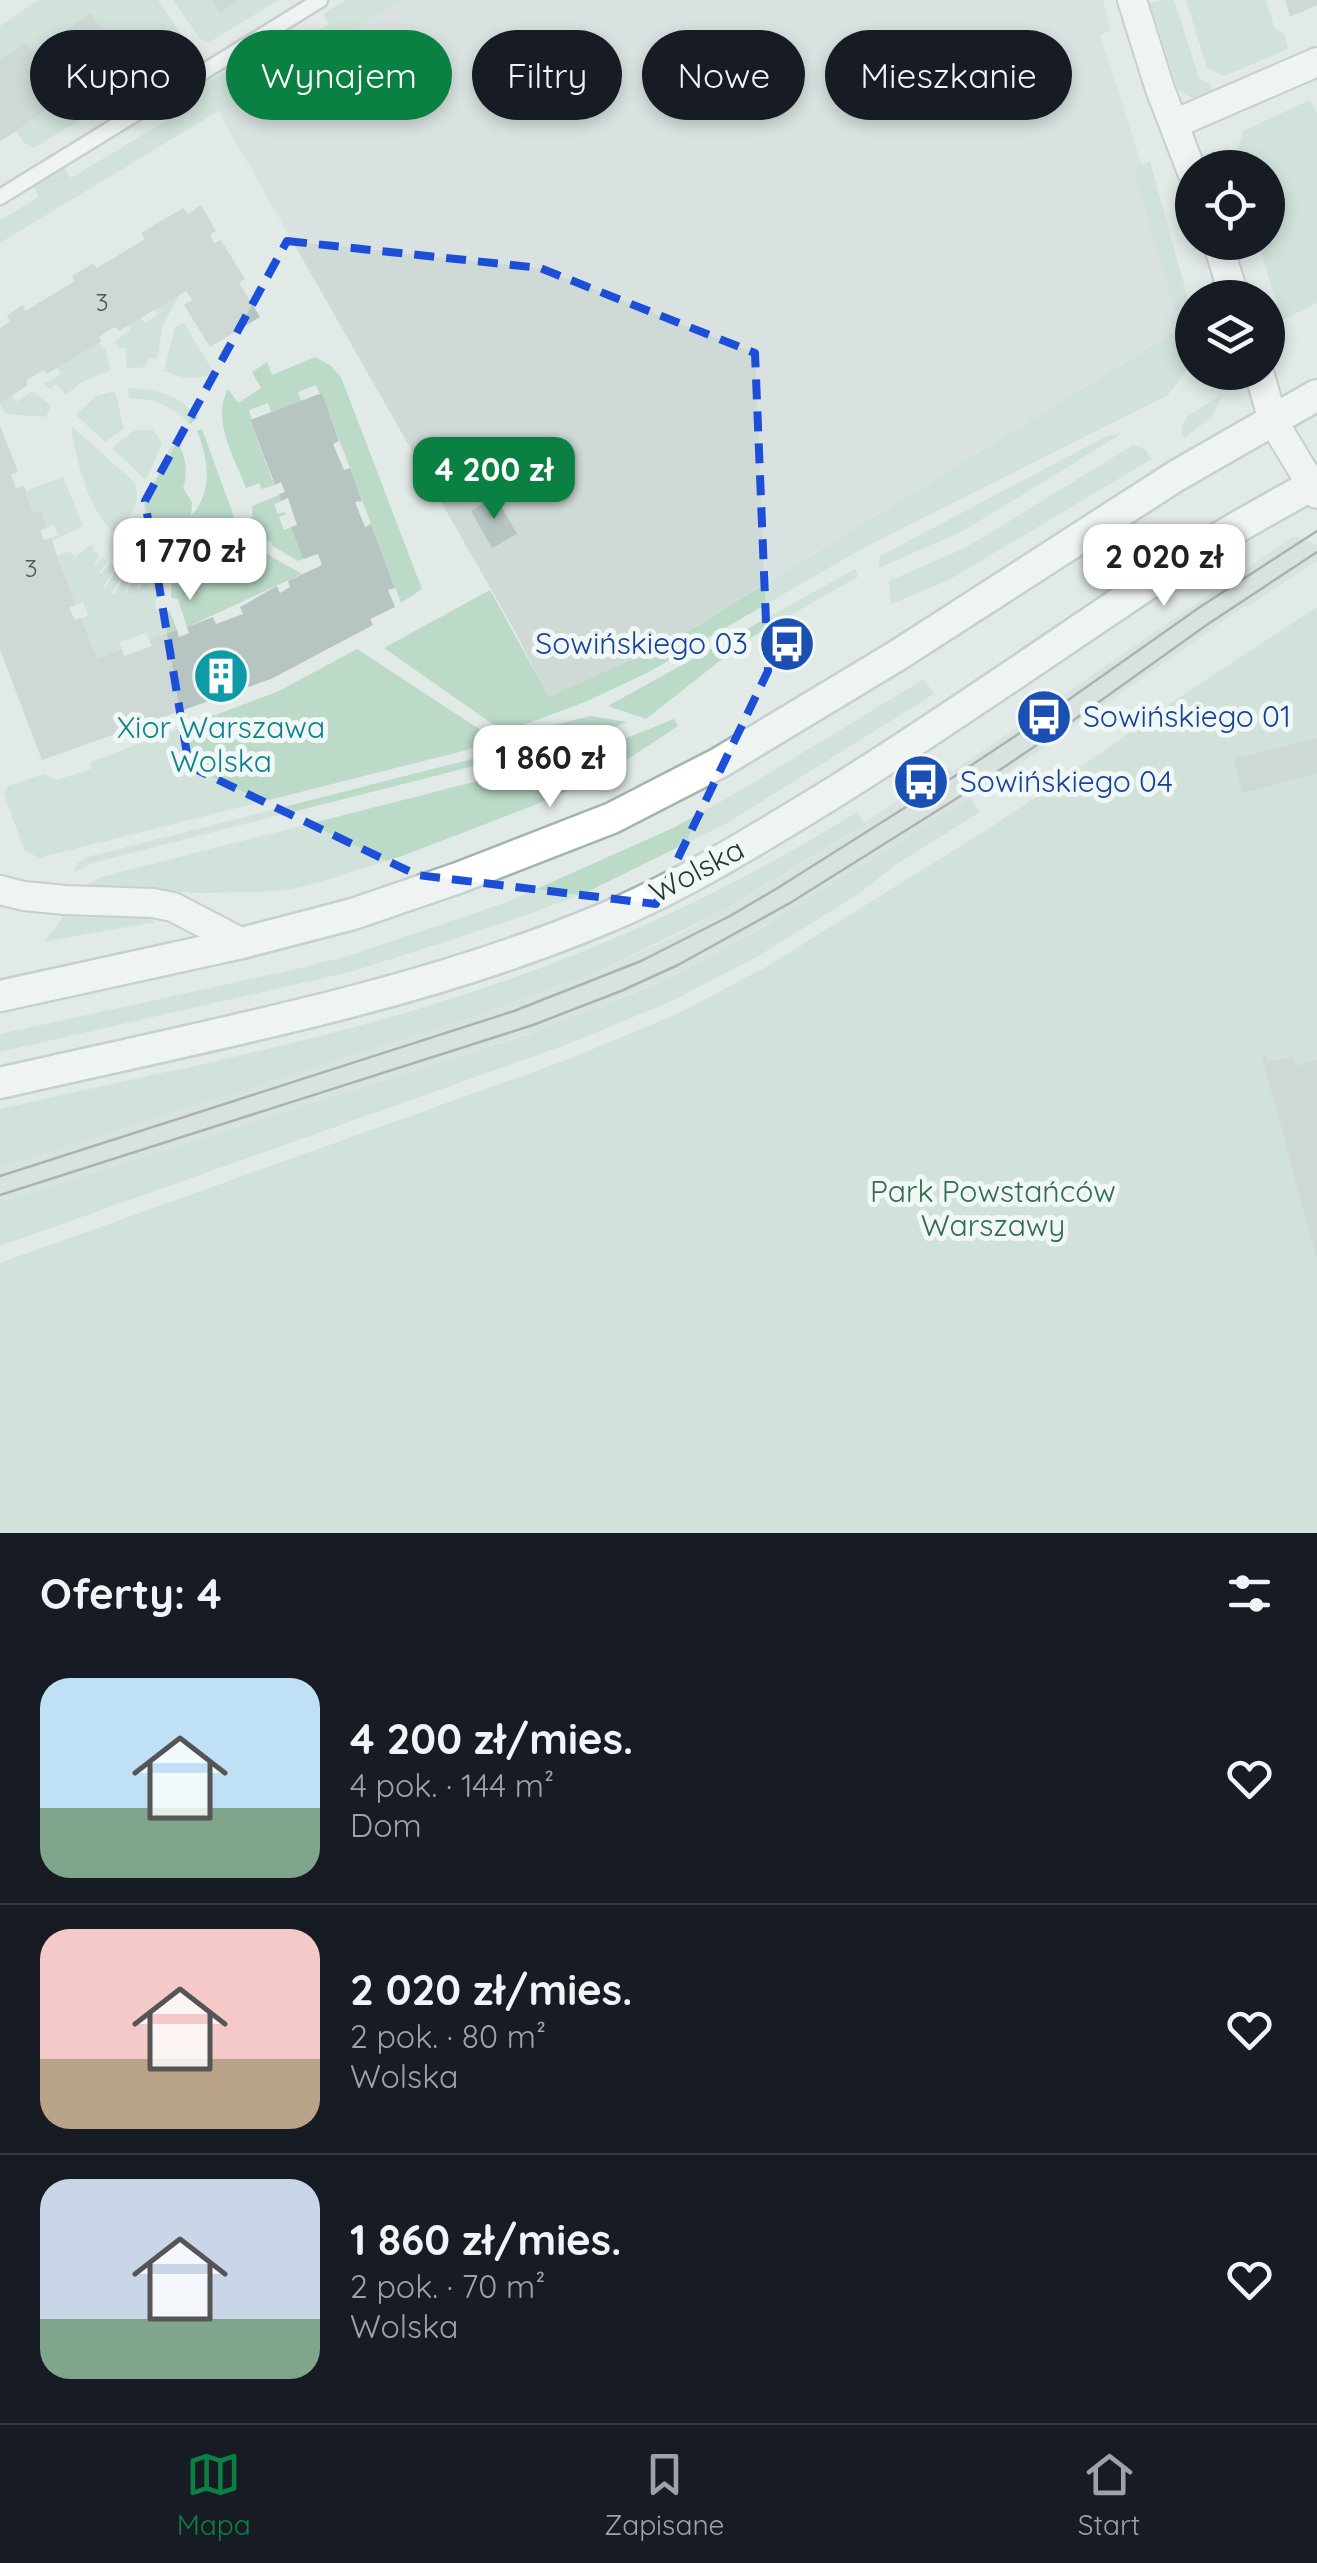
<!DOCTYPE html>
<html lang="pl">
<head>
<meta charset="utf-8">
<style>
  body { margin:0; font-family:Quicksand,sans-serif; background:#242831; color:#f1f3f6; height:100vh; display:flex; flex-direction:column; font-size:38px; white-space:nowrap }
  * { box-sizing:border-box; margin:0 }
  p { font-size:32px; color:#9ea1a6 }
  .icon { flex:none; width:55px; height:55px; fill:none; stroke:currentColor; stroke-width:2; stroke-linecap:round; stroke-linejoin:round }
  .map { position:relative; height:1533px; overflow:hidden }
  .details { display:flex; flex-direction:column; background:#171b24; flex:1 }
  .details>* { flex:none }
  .banner { position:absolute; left:30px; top:30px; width:1258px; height:90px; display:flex; gap:20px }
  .controls { position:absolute; left:1175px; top:150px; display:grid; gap:20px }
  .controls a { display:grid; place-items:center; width:110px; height:110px; border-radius:50%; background:#171b24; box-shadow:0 5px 15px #0003; font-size:50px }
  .price { position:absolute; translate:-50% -85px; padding:0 22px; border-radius:20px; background:#fff; color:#222; font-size:32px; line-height:65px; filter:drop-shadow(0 2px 5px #0008) }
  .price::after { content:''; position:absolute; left:50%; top:60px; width:30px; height:22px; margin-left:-15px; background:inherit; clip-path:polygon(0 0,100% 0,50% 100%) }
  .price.active { background:#0b8043; color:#fff }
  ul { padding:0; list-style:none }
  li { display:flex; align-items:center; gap:30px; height:250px; padding:0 40px }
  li+li { border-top:2px solid #363941 }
  li span { display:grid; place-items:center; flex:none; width:280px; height:200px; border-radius:30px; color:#555 }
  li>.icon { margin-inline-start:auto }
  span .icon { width:120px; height:120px; fill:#fffc; stroke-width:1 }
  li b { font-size:42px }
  h2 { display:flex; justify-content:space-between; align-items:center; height:120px; padding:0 40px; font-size:42px }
  .tag { padding:0 35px; border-radius:45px; background:#171b24; box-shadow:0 5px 15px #0003; font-size:35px; line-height:90px }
  .tag.active { background:#0b8043; color:#fff }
  .tab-bar { display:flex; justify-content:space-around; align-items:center; height:140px; border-top:2px solid #363941; background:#171b24; font-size:28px; color:#9ea1a6 }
  .tab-bar a { display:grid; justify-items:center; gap:5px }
  .tab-bar .active { color:#0b8043 }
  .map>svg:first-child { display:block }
  .built { fill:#cfdad7 }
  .green { fill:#bbdac8 }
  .building { fill:#b6c5c1 }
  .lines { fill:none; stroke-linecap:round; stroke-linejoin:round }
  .service-casing { stroke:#a4b1af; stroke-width:19 }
  .minor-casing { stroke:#a4b1af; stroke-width:32 }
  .secondary-casing { stroke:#a0b5b1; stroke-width:35 }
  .service { stroke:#fff; stroke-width:14 }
  .minor { stroke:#fff; stroke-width:28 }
  .secondary { stroke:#fff; stroke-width:30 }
  .tram { stroke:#5d7572; stroke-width:2.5 }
  .marked { fill:none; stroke:#1d4ed8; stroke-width:8; stroke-dasharray:20 12; stroke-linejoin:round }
  .labels { text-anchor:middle; stroke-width:10; stroke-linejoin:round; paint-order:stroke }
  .number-label { font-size:25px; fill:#475c5a }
  .transit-label { font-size:30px; fill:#164399; stroke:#f1f7f5; text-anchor:start }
  .culture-label { font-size:30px; fill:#0d838f; stroke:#f1f7f5 }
  .street-label { font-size:30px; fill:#223937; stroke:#f1f7f5 }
  .park-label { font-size:30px; fill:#306d51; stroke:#f1f7f5 }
</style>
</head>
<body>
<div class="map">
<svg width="1317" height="1533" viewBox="0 0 1317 1533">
  <rect width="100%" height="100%" fill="#e1eae7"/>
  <!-- built -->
  <path class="built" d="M402,0H1103L1111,30L1100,35L1192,320L556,712L516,633L218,111Z
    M1294,536L1317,545V561L1247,607L1245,606L971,798L797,907L683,971L564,1022L0,1202V1168L473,1017L592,974L678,935L750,895L865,825L864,822L950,768L953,771Z"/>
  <!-- green -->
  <path class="green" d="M38,0H158L193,52L123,94L114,79L129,68L91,13L33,52L26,42L0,60V26Z
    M173,0H211L220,13L239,0H279L208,43L200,39Z
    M347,0H402L0,243V220L39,197L34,187L64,168L71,178L171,118L166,107L249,57L256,68L329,24L323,14Z
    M1161,0H1174L1199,78L1211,85L1214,92L1192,98L1178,90L1150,3Z
    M1186,0H1266L1275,29L1284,34L1288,49L1224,76L1207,68Z
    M103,86L111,101L34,148L23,142L16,131L63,99Z
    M1310,100L1317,113V303L1282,320L1258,243L1268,242V168L1235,167L1233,162L1243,131Z
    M1150,162L1192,313V363L1168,395L865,547L649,672L585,702L504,732L384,648L490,590L549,697L667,644L1180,328L1133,167Z
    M179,295L163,325L157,359L148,358L146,367L127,368L125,348H118L114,341L131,330L128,325L141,317L145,323L158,315L154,308Z
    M184,323L214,373C195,382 183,378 164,371L175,327Z
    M99,343L103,348L105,347L111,370L80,383L66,395L56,384L50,389L44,384L61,374L57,367Z
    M315,357L330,365L341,377L422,589L401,603L322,394H320L316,385L298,392L301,401L271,412L268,403L249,410L252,419L250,421L274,485L262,489L259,483L246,488C235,459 211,419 228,389L238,403L261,388L252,372L267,362L272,375Z
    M128,388C158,389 179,394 198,418L190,424C172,405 154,399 129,398Z
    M33,391L51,405L46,417L5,414L0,403L12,395L16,402Z
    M115,391L124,429L105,442L76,415L96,396Z
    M1222,395L1212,417L1184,438L1181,429L1187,416Z
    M73,427L135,483C142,505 129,518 114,533C87,506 79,468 71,430Z
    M202,429L234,517L233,532L228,540C222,536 215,529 208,527C187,520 155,546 145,515C144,510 143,504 145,499C152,482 165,467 169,448L178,443C186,457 188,473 183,488L192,502L191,516C213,493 209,459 197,431Z
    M135,430H153L162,443L146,480L112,448Z
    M1123,433L963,531L879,568L880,556L1107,436Z
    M1133,445L1144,448L1152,459L947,581L891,604L889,581L967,547Z
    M63,477L83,526L52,541L51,538L58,535L54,525L47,528L33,513L26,491Z
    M279,495L281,501L274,504L278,514L285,512L286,514L279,517L284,530L291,527L303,559L298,561L271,545L272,542L253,534L252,506Z
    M90,545L94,549L91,554L96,551L100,555L94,564L96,565L102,557L107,561L99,574H101L110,563L115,567L103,588L105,589L117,568L123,571L112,593L115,594L126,573L131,575L124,593L126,594L134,576L140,579L136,588L139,589L145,578L149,579V586H151L152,580H159L155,608L170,612L177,630L149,640L146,633L120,642L122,649L97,658L81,618L88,615L83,602L76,605L58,556L70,551L75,557Z
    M267,554L302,574L187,627L178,599L171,598L172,579C202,577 220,576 243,555L257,566Z
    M855,569L858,577L745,641L646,719L608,706Z
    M1317,607V1533H0V1263L572,1058L679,1013L766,967L991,827L1117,742L1160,710Z
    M357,649L493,738L467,750L39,858L24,850L4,794L8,786L44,774L56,780L91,769L90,762L277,692Z
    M924,679L934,694L727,823L585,893L518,918L354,971L0,1052V1034L301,968L351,955L507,902L673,828L743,789Z
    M590,716L627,722L602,732L529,752L92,863L73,873L78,863L87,857L472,759L534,730Z
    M674,719L678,726L602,776L532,806L402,856L320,882L288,890L258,892L200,893L83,887L101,877L548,763L604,747Z
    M971,798L980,812L895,865L860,893L760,955L672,1001L568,1044L0,1246V1202L526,1035L630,995L683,971L763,927Z
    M857,812L866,824L722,911L592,974L473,1017L0,1168V1109C148,1075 299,1047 444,1001C589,956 728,892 857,812Z
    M65,915L148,918L154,922L44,942Z"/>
  <!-- building -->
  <path class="building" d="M211,0H239L220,13Z
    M1285,0H1317V5L1290,17Z
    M91,13L129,68L70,109L63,99L0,142V60L26,42L33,52Z
    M201,205L216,231L210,234L214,243L221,240L245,279L239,283L260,317L210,347L184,305L192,300L186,291L119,331L116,327L113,328L99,337L102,341L47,374L44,370L35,375L27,380V386L0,403V328L10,322L7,315L23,305L25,311L75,281L72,276L93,263L97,268L145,239L141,233L183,208L188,214Z
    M322,393L339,441L333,444L344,470L350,468L362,501L355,502L365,527L371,524L395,588L388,590L395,607L370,619L373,625L271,679L42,760L0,650V425L18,472L11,474L16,488L24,486L33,513L41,511L47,528L40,530L44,540L51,538L54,547L76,605L69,607L75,620L81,618L97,658L122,649L124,656L152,646L149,640L174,631L177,630L179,637L189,633L187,627L213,617L216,624L243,614L240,607L277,586L280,593L290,587L288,581L322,565L318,554L303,559L291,527L297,525L288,498L281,501L279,494L285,492L281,482L275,485L250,420Z
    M496,497L517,534L492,548L471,511Z
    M1317,738V773L1243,793L1234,759Z
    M1266,1055L1268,1062L1293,1056L1296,1066L1317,1060V1260L1262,1056Z"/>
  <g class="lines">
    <!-- service casing -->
    <g class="service-casing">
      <path id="service" d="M0,197L320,0"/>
    </g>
    <!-- minor casing -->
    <g class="minor-casing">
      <path id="minor" d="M1132,0L1160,89L1192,172
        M1174,124L1317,62
        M1217,242L1235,298
        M1259,372L1273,421L1317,494
        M0,890L24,896L65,900L153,903L173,907L242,943"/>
    </g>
    <!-- secondary casing -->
    <g class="secondary-casing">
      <path id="secondary" d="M0,996L242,943L353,914L458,878L612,818L719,763L898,655L1176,476L1317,395
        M0,1083C203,1036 411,999 603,919C682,886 756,840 828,796C952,719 1071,634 1193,554C1233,528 1276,506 1317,482"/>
    </g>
    <!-- service -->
    <use href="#service" class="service"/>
    <!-- minor -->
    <use href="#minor" class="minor"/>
    <!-- secondary -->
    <use href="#secondary" class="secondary"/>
    <!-- tram -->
    <path class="tram" d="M0,1176L514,1011L641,961L730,916L776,889L955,776L1044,717L1200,607L1317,531
      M0,1195L533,1025L621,991L678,965L790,903L967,792L1068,724L1208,624L1317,552"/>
  </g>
  <!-- marked area -->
  <path d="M0 0H1317V1533H0ZM287,241L540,268L755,353L768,671L656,904L417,875L189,766L145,501Z" fill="#e1eae7" fill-opacity=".55" fill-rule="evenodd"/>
  <path class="marked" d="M287,241L540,268L755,353L768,671L656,904L417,875L189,766L145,501Z"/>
  <!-- icons -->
  <defs>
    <g id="bus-disc" transform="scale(2.875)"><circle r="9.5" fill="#1a4fb4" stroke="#f1f7f5"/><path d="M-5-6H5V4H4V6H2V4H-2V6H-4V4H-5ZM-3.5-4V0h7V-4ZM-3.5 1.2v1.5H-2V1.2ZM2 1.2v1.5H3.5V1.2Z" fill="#fff"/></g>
    <g id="building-disc" transform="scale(2.875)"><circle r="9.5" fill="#0f9aa8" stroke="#f1f7f5"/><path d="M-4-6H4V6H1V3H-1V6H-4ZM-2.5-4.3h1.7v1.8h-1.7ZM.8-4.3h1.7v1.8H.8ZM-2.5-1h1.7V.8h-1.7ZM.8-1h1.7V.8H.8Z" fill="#fff"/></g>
  </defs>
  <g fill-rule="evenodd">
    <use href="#bus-disc" x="787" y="644"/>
    <use href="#building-disc" x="221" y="676"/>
    <use href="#bus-disc" x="1044" y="717"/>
    <use href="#bus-disc" x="921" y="782"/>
  </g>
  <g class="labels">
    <!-- number labels -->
    <g class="number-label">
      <text x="102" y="311">3</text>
      <text x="31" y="577">3</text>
    </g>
    <!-- transit labels -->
    <g class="transit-label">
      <text x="748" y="654" text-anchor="end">Sowińskiego 03</text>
      <text x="1083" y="727">Sowińskiego 01</text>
      <text x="960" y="792">Sowińskiego 04</text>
    </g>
    <!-- culture labels -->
    <g class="culture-label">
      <text x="221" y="738">Xior Warszawa<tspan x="221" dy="34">Wolska</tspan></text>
    </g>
    <!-- street labels -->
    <g class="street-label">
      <text transform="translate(697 871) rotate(-28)" y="10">Wolska</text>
    </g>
    <!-- park labels -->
    <g class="park-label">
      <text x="993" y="1202">Park Powstańców<tspan x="993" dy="34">Warszawy</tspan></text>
    </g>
  </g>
</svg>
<div class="controls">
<a><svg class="icon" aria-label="locate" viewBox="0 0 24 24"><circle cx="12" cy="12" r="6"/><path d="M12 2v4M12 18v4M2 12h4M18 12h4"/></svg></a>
<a><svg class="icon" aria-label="layers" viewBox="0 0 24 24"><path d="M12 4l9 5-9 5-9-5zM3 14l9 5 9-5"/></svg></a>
</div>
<b class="price active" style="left:494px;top:522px">4 200 zł</b>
<b class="price" style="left:190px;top:603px">1 770 zł</b>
<b class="price" style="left:1164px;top:609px">2 020 zł</b>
<b class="price" style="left:550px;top:810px">1 860 zł</b>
<div class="banner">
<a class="tag">Kupno</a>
<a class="tag active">Wynajem</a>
<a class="tag">Filtry</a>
<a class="tag">Nowe</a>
<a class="tag">Mieszkanie</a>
</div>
</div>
<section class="details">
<h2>Oferty: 4<svg class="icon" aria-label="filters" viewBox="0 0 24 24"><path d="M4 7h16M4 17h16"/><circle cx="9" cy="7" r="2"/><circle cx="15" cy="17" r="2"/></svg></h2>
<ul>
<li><span style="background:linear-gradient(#bfe0f5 65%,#7fa58c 0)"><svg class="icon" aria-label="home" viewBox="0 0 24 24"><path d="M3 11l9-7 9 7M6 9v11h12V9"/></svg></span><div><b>4 200 zł/mies.</b><p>4 pok. · 144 m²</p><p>Dom</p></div><svg class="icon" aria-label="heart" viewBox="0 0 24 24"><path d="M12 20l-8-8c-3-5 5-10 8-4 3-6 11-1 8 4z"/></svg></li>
<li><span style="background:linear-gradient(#f6c9c9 65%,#b9a48a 0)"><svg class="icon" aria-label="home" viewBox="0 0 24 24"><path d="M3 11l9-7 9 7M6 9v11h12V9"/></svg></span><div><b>2 020 zł/mies.</b><p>2 pok. · 80 m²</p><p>Wolska</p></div><svg class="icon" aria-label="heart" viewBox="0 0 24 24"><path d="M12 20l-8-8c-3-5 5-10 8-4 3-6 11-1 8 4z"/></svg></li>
<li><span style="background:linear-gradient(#c9d6e8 70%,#7fa58c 0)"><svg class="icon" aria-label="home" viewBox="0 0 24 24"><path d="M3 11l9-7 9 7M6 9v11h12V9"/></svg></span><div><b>1 860 zł/mies.</b><p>2 pok. · 70 m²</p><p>Wolska</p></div><svg class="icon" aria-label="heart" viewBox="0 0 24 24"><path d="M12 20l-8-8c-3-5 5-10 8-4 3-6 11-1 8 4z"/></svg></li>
</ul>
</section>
<nav class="tab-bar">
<a class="active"><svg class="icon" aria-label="map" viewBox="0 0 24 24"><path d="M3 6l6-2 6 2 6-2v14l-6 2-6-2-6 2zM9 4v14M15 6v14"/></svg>Mapa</a>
<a><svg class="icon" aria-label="saved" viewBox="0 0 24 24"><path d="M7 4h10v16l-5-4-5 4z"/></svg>Zapisane</a>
<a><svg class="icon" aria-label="home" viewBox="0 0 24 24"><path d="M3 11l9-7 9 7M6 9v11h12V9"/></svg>Start</a>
</nav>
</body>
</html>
